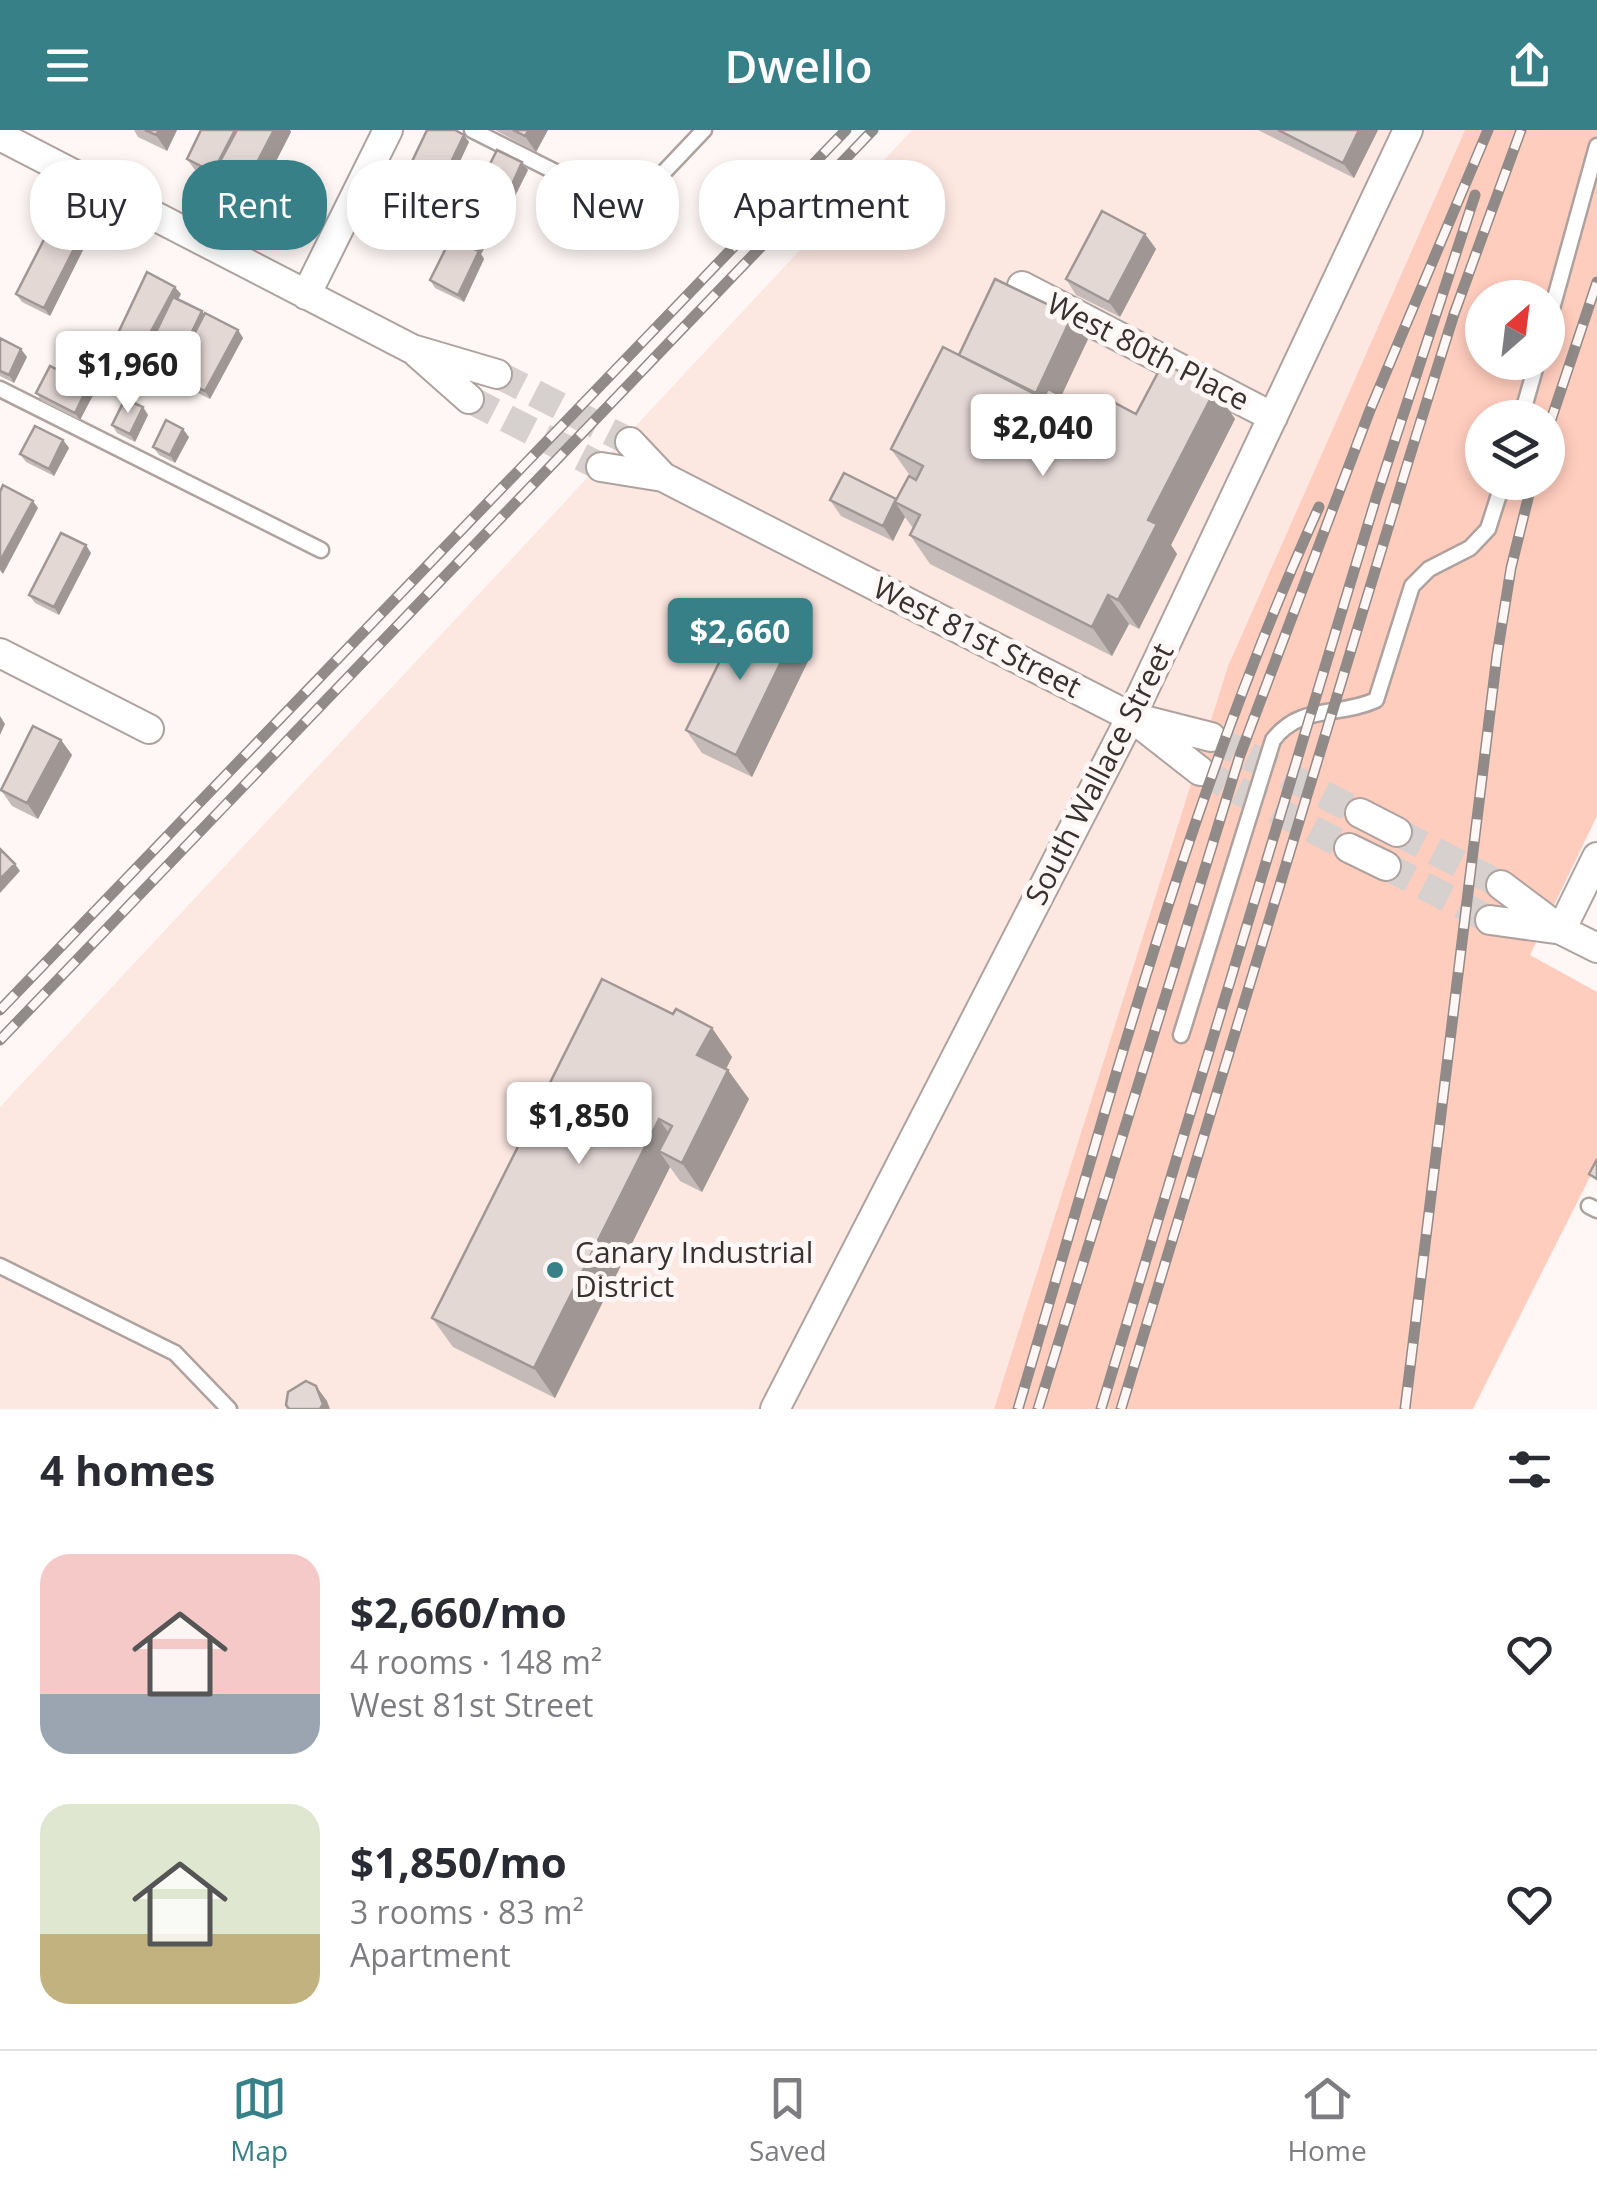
<!DOCTYPE html>
<html lang="en">
<head>
<meta charset="utf-8">
<style>
  body { margin:0; font-family:"Open Sans",sans-serif; background:#f7f7f7; color:#2b2b33; height:100vh; display:flex; flex-direction:column; font-size:38px; white-space:nowrap }
  * { box-sizing:border-box; margin:0 }
  p { font-size:32px; color:#7c7c81 }
  .icon { flex:none; width:55px; height:55px; fill:none; stroke:currentColor; stroke-width:2; stroke-linecap:round; stroke-linejoin:round }
  .map { position:relative; height:1279px; overflow:hidden }
  .details { display:flex; flex-direction:column; background:#fff; flex:1 }
  .details>* { flex:none }
  .banner { position:absolute; left:30px; top:30px; width:1000px; height:90px; display:flex; gap:20px }
  .needle { width:65px; rotate:28deg }
  .controls { position:absolute; left:1465px; top:150px; display:grid; gap:20px }
  .controls a { display:grid; place-items:center; width:100px; height:100px; border-radius:50%; background:#fff; box-shadow:0 5px 15px #0003; font-size:50px }
  .price { position:absolute; translate:-50% -85px; padding:0 22px; border-radius:10px; background:#fff; color:#222; font-size:32px; line-height:65px; filter:drop-shadow(0 2px 5px #0008) }
  .price::after { content:''; position:absolute; left:50%; top:60px; width:30px; height:22px; margin-left:-15px; background:inherit; clip-path:polygon(0 0,100% 0,50% 100%) }
  .price.active { background:#388087; color:#fff }
  ul { padding:0; list-style:none }
  li { display:flex; align-items:center; gap:30px; height:250px; padding:0 40px }
  li span { display:grid; place-items:center; flex:none; width:280px; height:200px; border-radius:30px; color:#555 }
  li>.icon { margin-inline-start:auto }
  span .icon { width:120px; height:120px; fill:#fffc; stroke-width:1 }
  li b { font-size:42px }
  h2 { display:flex; justify-content:space-between; align-items:center; height:120px; padding:0 40px; font-size:42px }
  .chip { padding:0 35px; border-radius:40px; background:#fff; box-shadow:0 5px 15px #0003; font-size:35px; line-height:90px }
  .chip.active { background:#388087; color:#fff }
  header { display:flex; justify-content:space-between; align-items:center; height:130px; padding:0 40px; background:#388087; color:#fff; font-size:45px; font-weight:600 }
  .tab-bar { display:flex; justify-content:space-around; align-items:center; height:140px; border-top:2px solid #e1e1e2; background:#fff; font-size:28px; color:#7c7c81 }
  .tab-bar a { display:grid; justify-items:center; gap:5px }
  .tab-bar .active { color:#388087 }
  .map>svg:first-child { display:block }
  .built { fill:#fce7e1 }
  .green { fill:#ffcdbe; fill-rule:evenodd }
  .lines { fill:none; stroke-linecap:round; stroke-linejoin:round }
  .street-tunnel { stroke:#d6d0ce; stroke-width:28; stroke-dasharray:28 14; stroke-linecap:butt }
  .lane-casing { stroke:#aea29f; stroke-width:19 }
  .street-casing { stroke:#aea29f; stroke-width:32 }
  .lane { stroke:#fff; stroke-width:14 }
  .street { stroke:#fff; stroke-width:28 }
  .rail-casing { stroke:#908b89; stroke-width:11 }
  .rail { stroke:#fef7f5; stroke-width:8; stroke-dasharray:22; stroke-linecap:butt }
  .wall { fill:#c4bab7 }
  .shaded-wall { fill:#a09795 }
  .building { fill:#e4d8d5; stroke:#a09795; stroke-width:2.5 }
  .poi-dot { fill:#388087; stroke:#fef7f5; stroke-width:4 }
  .labels { text-anchor:middle; stroke-width:10; stroke-linejoin:round; paint-order:stroke }
  .street-label { font-size:30px; fill:#363230; stroke:#fef7f5 }
  .poi-label { font-size:30px; fill:#363230; stroke:#fef7f5; text-anchor:start }
</style>
</head>
<body>
<header><svg class="icon" aria-label="menu" viewBox="0 0 24 24"><path d="M4 6h16M4 12h16M4 18h16"/></svg>Dwello<svg class="icon" aria-label="share" viewBox="0 0 24 24"><path d="M12 15V3M7 8l5-5 5 5M5 13v7h14v-7"/></svg></header>
<div class="map">
<svg width="1597" height="1279" viewBox="0 0 1597 1279">
  <rect width="100%" height="100%" fill="#fef7f5"/>
  <!-- built -->
  <path class="built" d="M912,0H1465L1228,536L994,1279H0V977Z"/>
  <!-- green -->
  <path class="green" d="M1465,0H1597V686L1530,825L1597,862V1033L1473,1279H994L1228,536ZM1482,168H1548V232H1482ZM1482,288H1548V352H1482Z"/>
  <g class="lines">
    <!-- street-tunnel -->
    <path class="street-tunnel" d="M497,244L630,312
      M469,269L601,337
      M1211,607L1360,683
      M1200,641L1349,718
      M1397,702L1501,755
      M1386,736L1490,790"/>
    <!-- lane casing -->
    <g class="lane-casing">
      <path id="lane" d="M472,0L629,79L704,0
        M1548,193L1597,16
        M0,259L321,420
        M1521,288L1537,232
        M1181,905L1273,610C1300,574 1339,587 1376,570L1412,456L1429,439L1470,418L1488,399L1503,352
        M1589,1076L1597,1080
        M0,1136L175,1223L229,1279"/>
    </g>
    <!-- street casing -->
    <g class="street-casing">
      <path id="street" d="M0,6L412,219L497,244
        M1022,156L1273,287
        M306,165L388,0
        M417,223L469,269
        M630,312L663,347
        M601,337L663,347L1131,587L1200,641
        M0,523L149,599
        M1140,589L1211,607
        M1360,683L1397,702
        M1349,718L1386,736
        M1501,755L1561,800L1597,818
        M1490,790L1555,799
        M1561,800L1597,727
        M775,1279L1131,587L1408,0"/>
    </g>
    <!-- lane -->
    <use href="#lane" class="lane"/>
    <!-- street -->
    <use href="#street" class="street"/>
    <!-- rail casing -->
    <g class="rail-casing">
      <path id="rail" d="M1548,299L1597,152
        M0,880L846,0
        M0,910L873,0
        M1018,1279C1108,976 1188,666 1319,377
        M1038,1279L1240,625L1370,280L1488,0
        M1101,1279L1376,368L1475,65
        M1121,1279L1408,332L1454,184L1521,0
        M1405,1279L1497,525L1511,438L1532,352"/>
    </g>
    <!-- rail -->
    <use href="#rail" class="rail"/>
  </g>
  <!-- wall -->
  <path class="wall" d="M134,0H177L167,21L138,7Z
    M201,0H290L291,2L254,74L226,53L224,57L198,44L187,29Z
    M495,0H548L536,22Z
    M1258,0H1378L1354,48Z
    M464,5L469,12L444,65L412,50L407,42Z
    M522,32L528,40L515,66L490,54L484,46Z
    M1145,104L1156,119L1120,187L1076,165L1066,149Z
    M478,111L484,119L481,124L484,129L464,172L435,158L430,150Z
    M85,116L50,186L22,172L16,164Z
    M181,164L178,169L204,184L238,200L243,208L210,269L178,253L174,244L151,233L147,227L141,237L117,224L112,216Z
    M1072,186L1088,209L1061,266L1107,289L1136,284L1215,260L1235,289L1171,415L1177,424L1139,499L1129,494L1112,526L930,434L910,405L913,398L905,387L893,411L841,386L830,370H897L911,347L891,319L959,225Z
    M0,208L27,227L14,253L0,246Z
    M90,231L86,238L101,250L80,290L42,271L36,263L62,242Z
    M143,277L148,285L135,312L117,303L112,295Z
    M189,307L175,333L159,325L153,317Z
    M63,310L69,318L54,346L26,332L20,324Z
    M91,423L59,485L35,473L29,465Z
    M810,527L752,647L702,623L686,600Z
    M61,610L72,625L38,689L12,676L1,660Z
    M673,884L712,898L732,927L726,939L749,969L702,1062L680,1051L670,1037L555,1268L453,1217L432,1188Z"/>
  <!-- shaded-wall -->
  <path class="shaded-wall" d="M159,0H177L167,21L156,5Z
    M235,0H253L216,39L226,53L224,57L213,42Z
    M274,0H290L291,2L254,74L243,59Z
    M529,0H548L536,22L525,6Z
    M1359,0H1378L1354,48L1343,33Z
    M464,5L469,12L444,65L439,57Z
    M522,32L528,40L515,66L510,59Z
    M1145,104L1156,119L1120,187L1109,172Z
    M79,109L85,116L50,186L44,178Z
    M478,111L484,119L481,124L484,129L464,172L458,165Z
    M175,157L181,164L141,237L136,229Z
    M202,181L207,188L179,247L174,239Z
    M1072,186L1088,209L1052,286L1036,263Z
    M238,200L243,208L210,269L205,261Z
    M21,219L27,227L14,253L9,245Z
    M84,223L90,231L84,242L79,234Z
    M95,242L101,250L80,290L75,283Z
    M1215,260L1235,289L1171,415L1177,424L1139,499L1118,470L1148,390Z
    M143,277L148,285L135,312L130,304Z
    M183,299L189,307L175,333L170,325Z
    M63,310L69,318L54,346L49,339Z
    M896,369L895,372L905,387L893,411L883,396Z
    M33,371L38,378L3,444L0,440V431Z
    M86,415L91,423L59,485L54,477Z
    M1108,465L1129,494L1112,526L1092,497Z
    M794,505L810,527L752,647L736,625Z
    M0,586L5,594L0,605Z
    M61,610L72,625L38,689L27,673Z
    M15,734L20,741L0,763V749Z
    M712,898L732,927L718,955L697,925Z
    M728,940L749,969L702,1062L682,1033Z
    M659,989L679,1018L659,1021L670,1037L555,1268L534,1238Z
    M316,1256L327,1271L330,1279H320Z"/>
  <!-- building -->
  <path class="building" d="M145,0H159L156,5Z
    M201,0H235L213,42L187,29Z
    M237,0H274L243,59L216,39Z
    M427,0H455L464,5L439,57L407,42Z
    M513,0H529L525,6Z
    M1278,0H1359L1343,33Z
    M497,20L522,32L510,59L484,46Z
    M1102,81L1145,104L1109,172L1066,149Z
    M52,94L79,109L44,178L16,164Z
    M457,96L478,111L474,119L479,121L458,165L430,150Z
    M147,142L175,157L136,229L112,216Z
    M995,149L1072,186L1036,263L959,225Z
    M173,167L202,181L174,239L145,225Z
    M205,183L238,200L205,261L173,245Z
    M0,208L21,219L9,245L0,241Z
    M943,217L1043,268L1048,259L1107,289L1115,273L1136,284L1163,233L1215,260L1148,390L1157,394L1118,470L1108,465L1092,497L910,405L920,385L895,372L909,346L916,350L923,336L891,319Z
    M74,218L84,223L79,234L95,242L75,283L36,263L50,236L62,242Z
    M125,269L143,277L130,304L112,295Z
    M166,290L183,299L170,325L153,317Z
    M35,296L63,310L49,339L20,324Z
    M844,343L896,369L883,396L830,370Z
    M3,355L33,371L0,431V362Z
    M61,403L86,415L54,477L29,465Z
    M745,480L794,505L736,625L686,600Z
    M33,596L61,610L27,673L1,660Z
    M0,719L15,734L0,749Z
    M602,849L673,884L676,879L712,898L697,925L728,940L682,1033L659,1021L672,996L659,989L534,1238L432,1188Z
    M1597,1029V1049L1589,1044Z
    M306,1251L316,1256L323,1274L320,1279H289L286,1275L288,1262Z"/>
  <!-- markers -->
  <circle class="poi-dot" cx="555" cy="1140" r="10"/>
  <g class="labels">
    <!-- street labels -->
    <g class="street-label">
      <text transform="translate(1148 222) rotate(27)" y="10">West 80th Place</text>
      <text transform="translate(977 508) rotate(27)" y="10">West 81st Street</text>
      <text transform="translate(1100 644) rotate(-63)" y="10">South Wallace Street</text>
    </g>
    <!-- poi labels -->
    <g class="poi-label">
      <text x="575" y="1133">Canary Industrial<tspan x="575" dy="34">District</tspan></text>
    </g>
  </g>
</svg>
<div class="controls">
<a><svg class="needle" viewBox="-14 -14 28 28"><path d="M0-13l5 13h-10z" fill="#e53935"/><path d="M0 13l5-13h-10z" fill="#7c7c81"/></svg></a>
<a><svg class="icon" aria-label="layers" viewBox="0 0 24 24"><path d="M12 4l9 5-9 5-9-5zM3 14l9 5 9-5"/></svg></a>
</div>
<b class="price" style="left:128px;top:286px">$1,960</b>
<b class="price" style="left:1043px;top:349px">$2,040</b>
<b class="price active" style="left:740px;top:553px">$2,660</b>
<b class="price" style="left:579px;top:1037px">$1,850</b>
<div class="banner">
<a class="chip">Buy</a>
<a class="chip active">Rent</a>
<a class="chip">Filters</a>
<a class="chip">New</a>
<a class="chip">Apartment</a>
</div>
</div>
<section class="details">
<h2>4 homes<svg class="icon" aria-label="filters" viewBox="0 0 24 24"><path d="M4 7h16M4 17h16"/><circle cx="9" cy="7" r="2"/><circle cx="15" cy="17" r="2"/></svg></h2>
<ul>
<li><span style="background:linear-gradient(#f6c9c9 70%,#9aa5b1 0)"><svg class="icon" aria-label="home" viewBox="0 0 24 24"><path d="M3 11l9-7 9 7M6 9v11h12V9"/></svg></span><div><b>$2,660/mo</b><p>4 rooms · 148 m²</p><p>West 81st Street</p></div><svg class="icon" aria-label="heart" viewBox="0 0 24 24"><path d="M12 20l-8-8c-3-5 5-10 8-4 3-6 11-1 8 4z"/></svg></li>
<li><span style="background:linear-gradient(#dfe7d0 65%,#c2b280 0)"><svg class="icon" aria-label="home" viewBox="0 0 24 24"><path d="M3 11l9-7 9 7M6 9v11h12V9"/></svg></span><div><b>$1,850/mo</b><p>3 rooms · 83 m²</p><p>Apartment</p></div><svg class="icon" aria-label="heart" viewBox="0 0 24 24"><path d="M12 20l-8-8c-3-5 5-10 8-4 3-6 11-1 8 4z"/></svg></li>
</ul>
</section>
<nav class="tab-bar">
<a class="active"><svg class="icon" aria-label="map" viewBox="0 0 24 24"><path d="M3 6l6-2 6 2 6-2v14l-6 2-6-2-6 2zM9 4v14M15 6v14"/></svg>Map</a>
<a><svg class="icon" aria-label="saved" viewBox="0 0 24 24"><path d="M7 4h10v16l-5-4-5 4z"/></svg>Saved</a>
<a><svg class="icon" aria-label="home" viewBox="0 0 24 24"><path d="M3 11l9-7 9 7M6 9v11h12V9"/></svg>Home</a>
</nav>
</body>
</html>
